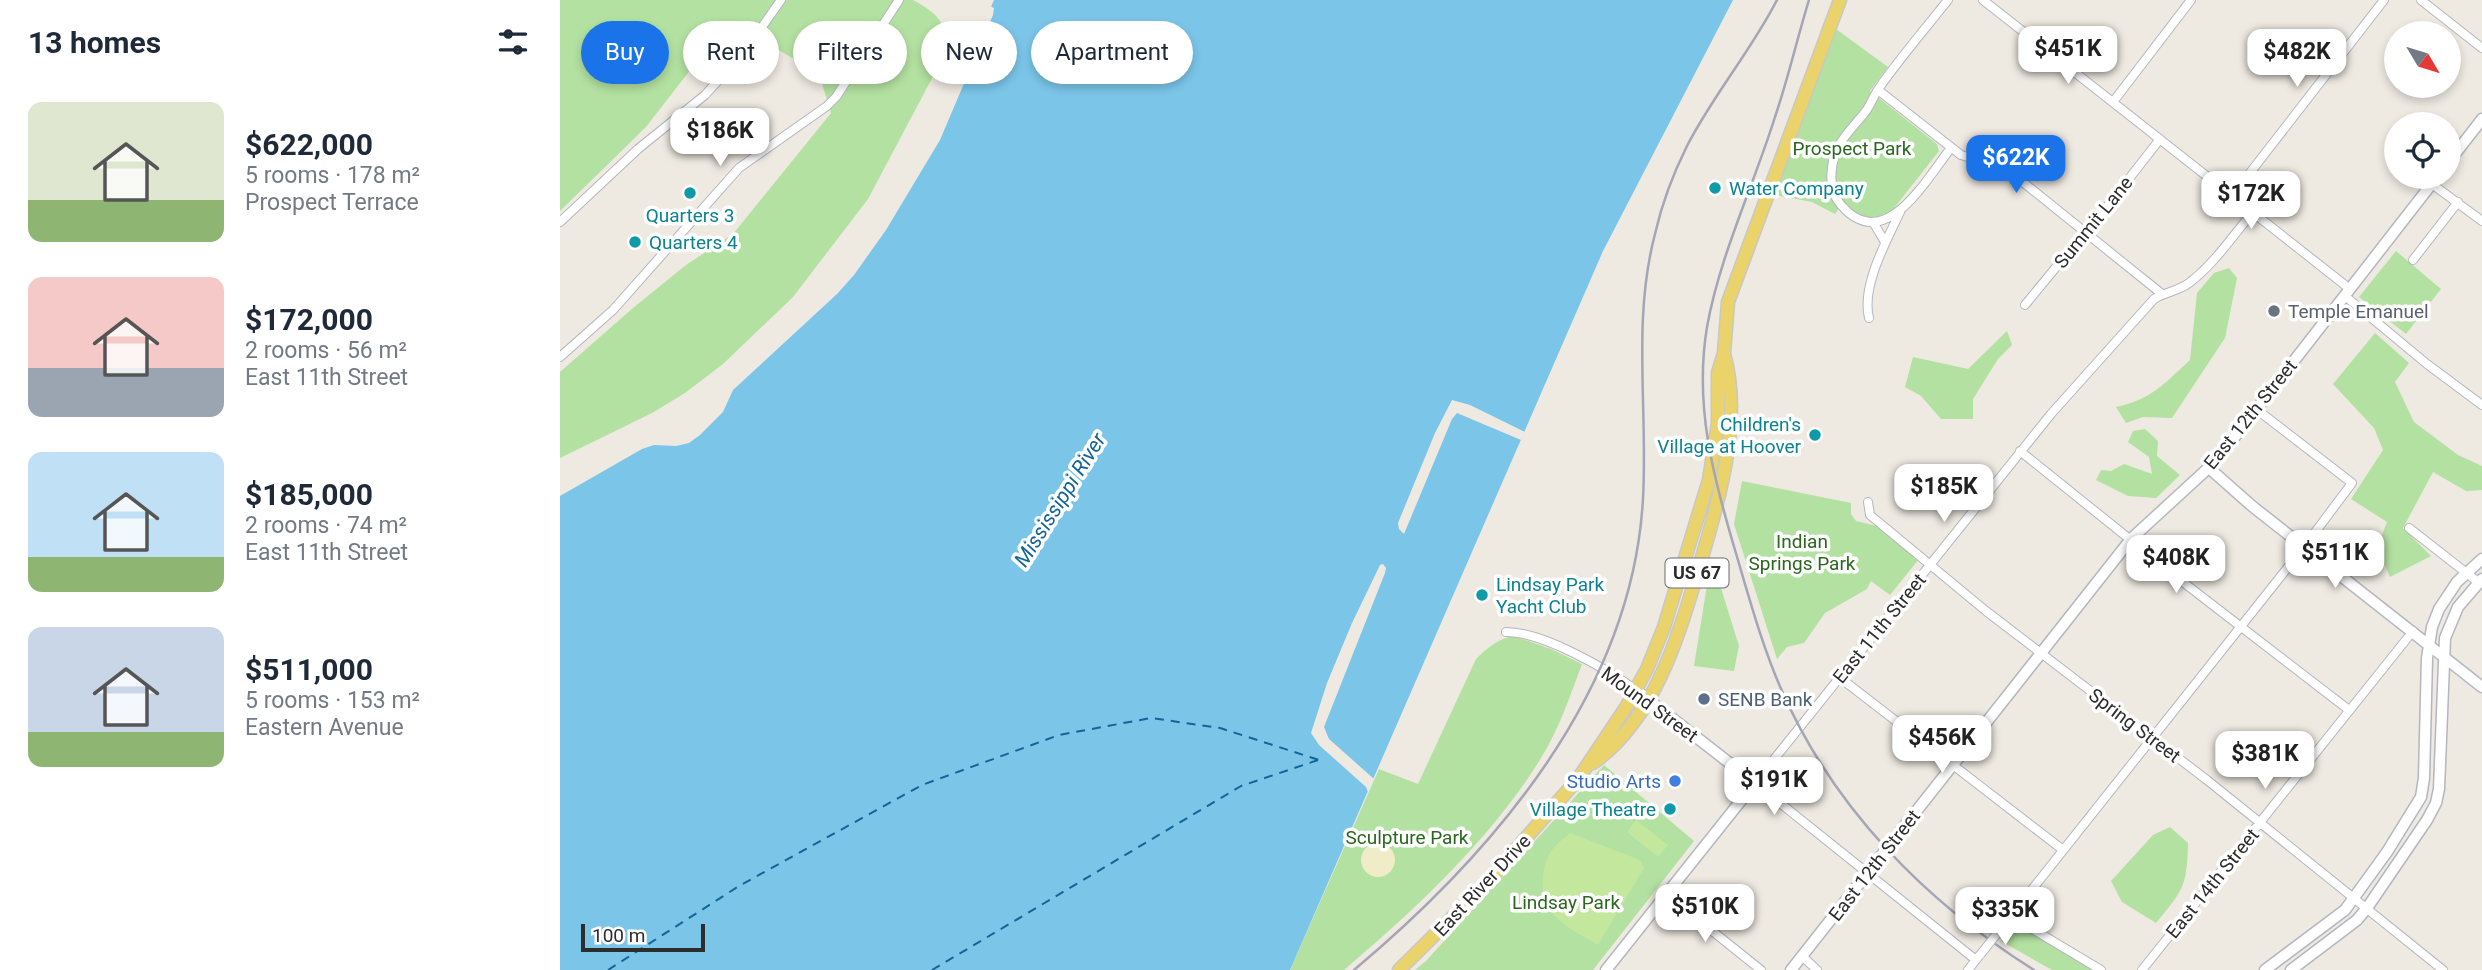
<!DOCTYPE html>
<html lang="en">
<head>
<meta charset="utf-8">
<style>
  body { margin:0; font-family:Roboto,sans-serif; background:#f6f6f7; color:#1f2937; height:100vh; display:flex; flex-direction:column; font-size:26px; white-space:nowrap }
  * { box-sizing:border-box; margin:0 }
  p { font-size:23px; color:#747a83 }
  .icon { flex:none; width:38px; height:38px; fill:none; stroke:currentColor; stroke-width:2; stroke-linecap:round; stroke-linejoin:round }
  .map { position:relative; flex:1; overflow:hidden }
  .side { display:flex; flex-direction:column; background:#fff; width:560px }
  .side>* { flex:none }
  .banner { position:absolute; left:21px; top:21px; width:665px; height:63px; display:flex; gap:14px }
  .needle { width:46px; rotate:128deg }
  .fabs { position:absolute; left:1824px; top:21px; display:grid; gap:14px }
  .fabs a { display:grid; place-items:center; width:77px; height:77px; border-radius:50%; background:#fff; box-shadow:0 4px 10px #0003; font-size:35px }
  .scale { position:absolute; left:21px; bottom:18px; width:124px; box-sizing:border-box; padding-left:7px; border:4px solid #2d2d2d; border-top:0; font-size:19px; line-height:24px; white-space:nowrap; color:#2d2d2d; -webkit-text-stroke:5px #fff; paint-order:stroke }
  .price { position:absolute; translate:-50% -60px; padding:0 16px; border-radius:14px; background:#fff; color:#222; font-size:23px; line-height:46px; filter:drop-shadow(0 2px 4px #0008) }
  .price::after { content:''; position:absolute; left:50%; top:42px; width:21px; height:16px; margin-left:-10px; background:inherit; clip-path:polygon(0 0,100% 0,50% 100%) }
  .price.active { background:#1a73e8; color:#fff }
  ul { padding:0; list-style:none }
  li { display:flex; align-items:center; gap:21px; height:175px; padding:0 28px }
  li span { display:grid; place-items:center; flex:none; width:196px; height:140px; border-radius:14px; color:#555 }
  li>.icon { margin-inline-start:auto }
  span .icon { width:84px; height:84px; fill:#fffc; stroke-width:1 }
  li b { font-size:30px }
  h2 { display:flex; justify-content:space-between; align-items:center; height:84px; padding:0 28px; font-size:30px }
  .tag { padding:0 24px; border-radius:32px; background:#fff; box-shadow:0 4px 10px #0003; font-size:24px; line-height:63px }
  .tag.active { background:#1a73e8; color:#fff }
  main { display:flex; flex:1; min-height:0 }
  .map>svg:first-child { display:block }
  .green { fill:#b3e1a1 }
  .sand { fill:#f0ecc7 }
  .pitch { fill:#c4e79e }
  .water { fill:#7bc5e9 }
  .pier { fill:#eee9e1 }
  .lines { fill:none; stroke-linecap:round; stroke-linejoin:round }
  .ferry { stroke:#156499; stroke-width:2; stroke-dasharray:9 7; stroke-linecap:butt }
  .minor-casing { stroke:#b4b6c0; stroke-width:10 }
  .tertiary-casing { stroke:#b4b6c0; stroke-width:13 }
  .primary-casing { stroke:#c8c8c8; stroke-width:15 }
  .minor { stroke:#fff; stroke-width:8 }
  .tertiary { stroke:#fff; stroke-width:10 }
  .primary { stroke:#ead36a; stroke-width:12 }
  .rail { stroke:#a4a5b6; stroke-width:2.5 }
  .minor-bridge-casing { stroke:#b4b6c0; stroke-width:10; stroke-linecap:butt }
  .minor-bridge { stroke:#fff; stroke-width:8 }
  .culture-dot { fill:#0f9aa8; stroke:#fff; stroke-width:2.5 }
  .worship-dot { fill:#6b7280; stroke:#fff; stroke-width:2.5 }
  .service-dot { fill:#5c6f8a; stroke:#fff; stroke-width:2.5 }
  .shop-dot { fill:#3f7fe0; stroke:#fff; stroke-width:2.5 }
  .labels { text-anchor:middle; stroke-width:7; stroke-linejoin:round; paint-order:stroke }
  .shield { fill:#fff; stroke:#6c6c6c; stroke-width:2 }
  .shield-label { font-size:18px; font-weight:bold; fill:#2d2d2d }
  .park-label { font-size:19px; fill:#2a681f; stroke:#fff }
  .culture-label { font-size:19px; fill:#0d838f; stroke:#fff; text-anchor:start }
  .street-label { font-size:19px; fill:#2d2d2d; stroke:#fff }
  .worship-label { font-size:19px; fill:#5b616d; stroke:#fff; text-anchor:start }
  .service-label { font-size:19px; fill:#4e5e75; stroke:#fff; text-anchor:start }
  .shop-label { font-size:19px; fill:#366cbe; stroke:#fff; text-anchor:end }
  .water-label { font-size:21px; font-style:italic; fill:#156499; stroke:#fff }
</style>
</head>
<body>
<main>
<section class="side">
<h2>13 homes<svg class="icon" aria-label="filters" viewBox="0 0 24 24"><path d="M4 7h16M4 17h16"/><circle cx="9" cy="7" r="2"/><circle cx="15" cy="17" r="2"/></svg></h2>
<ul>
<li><span style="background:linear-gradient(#dfe7d0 70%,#8fb573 0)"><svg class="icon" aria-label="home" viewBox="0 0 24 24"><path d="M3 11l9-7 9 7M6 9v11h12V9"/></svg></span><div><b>$622,000</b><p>5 rooms · 178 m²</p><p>Prospect Terrace</p></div></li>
<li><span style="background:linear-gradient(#f6c9c9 65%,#9aa5b1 0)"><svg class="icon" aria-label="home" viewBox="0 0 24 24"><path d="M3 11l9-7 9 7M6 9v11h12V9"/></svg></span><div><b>$172,000</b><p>2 rooms · 56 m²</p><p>East 11th Street</p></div></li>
<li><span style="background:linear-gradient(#bfe0f5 75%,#8fb573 0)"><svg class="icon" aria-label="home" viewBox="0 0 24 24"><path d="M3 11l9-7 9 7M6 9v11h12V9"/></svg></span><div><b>$185,000</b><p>2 rooms · 74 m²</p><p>East 11th Street</p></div></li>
<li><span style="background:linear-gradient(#c9d6e8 75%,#8fb573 0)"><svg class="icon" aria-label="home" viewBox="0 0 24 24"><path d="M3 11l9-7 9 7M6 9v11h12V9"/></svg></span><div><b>$511,000</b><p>5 rooms · 153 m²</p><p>Eastern Avenue</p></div></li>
</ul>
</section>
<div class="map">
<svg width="1922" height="970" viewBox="0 0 1922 970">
  <rect width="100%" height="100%" fill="#eee9e1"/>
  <!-- green -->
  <path class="green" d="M0,0H353C378,14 386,21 387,50L308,199L233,297L163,364L125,393L92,413L0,458V372L73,308L126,265L173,234L271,113L259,74L207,43L155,38L86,127L0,211Z
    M1276,29L1328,67L1310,91L1377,144L1379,151L1331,212L1322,217H1301L1283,202L1275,214L1252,202L1215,195Z
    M1836,251L1881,289L1846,334L1799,297Z
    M1669,268L1677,278L1665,338L1612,418L1583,417L1566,423L1556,407C1592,399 1604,384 1630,360L1637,293L1654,273Z
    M1447,331L1452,345L1438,359L1413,399V419H1381L1361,396L1345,387L1353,357L1408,369Z
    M1815,333L1849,363L1835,382L1854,422L1898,455L1922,466V490L1906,491L1873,472L1843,528L1871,556L1830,577L1817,548L1827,522L1791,499L1823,450L1814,428L1773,384Z
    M1585,429L1598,441L1597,456L1620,475L1596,498L1568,496L1536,480L1541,470L1551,471L1564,464L1592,474L1589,457L1568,442L1573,431Z
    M1182,481L1291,503V514L1296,521L1317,526L1359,559L1330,595L1311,581L1307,589L1265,613L1244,643L1227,647L1217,659L1174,524Z
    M1147,585L1161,588L1179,646L1174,671L1134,666Z
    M954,636L991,649L1022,664C1010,696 999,729 981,758C933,837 854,911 784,970H730L819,769L858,784L916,659C927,648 939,638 954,636Z
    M1044,765L1134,841L1033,970H855L866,961Z
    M1610,827L1628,843C1627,887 1623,890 1596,923L1562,902L1551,881L1593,835Z
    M1454,925L1481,938L1534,970H1492L1441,941Z"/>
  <!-- sand -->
  <path class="sand" d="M801 860a17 17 0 1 1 34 0a17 17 0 1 1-34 0Z"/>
  <!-- pitch -->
  <path class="pitch" d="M1076,820L1108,845L1098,857L1067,832Z
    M1010,833L1080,860L1084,868L1038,945C1025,937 1008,929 997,918C981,904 979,875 988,857C992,847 1002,840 1010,833Z"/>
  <!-- water -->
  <path class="water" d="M434,0H1173L1043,251L730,970H0V491L89,442L126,441L160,412L173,384L292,271L370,150Z"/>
  <!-- pier -->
  <path class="pier" d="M428,5L434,8L433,15L380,140L326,230L294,275L277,294L173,390L163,412L140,435L129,443L116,446L94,445L82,449L0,496V487L86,440H119L127,436L157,410L172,380L289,268L367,149Z
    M892,400L910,405L965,432L961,440L897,413L892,419L844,534L839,529L838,523L875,433Z
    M823,564L826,568L825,573L764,727L769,739L814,779L808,792L806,787L759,745L751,733L767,683L792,623L820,565Z"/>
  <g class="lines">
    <!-- ferry -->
    <path class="ferry" d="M48,970L179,886L362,785L499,735L591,718L660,728L759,760
      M372,970L681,786L758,760"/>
    <!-- minor casing -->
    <g class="minor-casing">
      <path id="minor" d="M1388,0C1365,29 1340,58 1319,88C1314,95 1311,104 1306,111C1295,125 1281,138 1275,154C1270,171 1269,191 1281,205C1325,256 1366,179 1391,148
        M1423,0L1790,289
        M1861,0L1922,48
        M1318,90L1401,155L1431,164L1459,179L1602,294
        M1553,102L1631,0
        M1872,184L1922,221
        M1672,196L1824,0
        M0,222L78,149L145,95L185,51L221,0
        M1313,222L1325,242
        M1853,260L1898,202
        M1785,296L1867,364L1922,405
        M1465,305L1520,238L1532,226L1600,139
        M1309,318C1301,286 1327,240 1340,212
        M0,357L53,310L179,168L267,106L276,97L339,0
        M1460,451L1628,586L1789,710
        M1308,502L1310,515L1426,611L1647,780L1883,970
        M1849,528L1918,582
        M946,632C983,632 1045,668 1076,690
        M1279,677L1503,850
        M1106,894L1201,970
        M1451,916L1541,970
        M1447,921L1744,547L1792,483L1696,409
        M1242,956L1257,970
        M1416,960L1195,783L1491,414L1594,299C1606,292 1618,291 1629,283C1654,264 1672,237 1692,213
        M1408,970L1419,956
        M1582,970L1853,631"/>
    </g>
    <!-- tertiary casing -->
    <g class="tertiary-casing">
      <path id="tertiary" d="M1888,163L1922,119
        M1649,468L1692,506L1922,687
        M1046,970L1195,783L1076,690
        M1231,970L1571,539L1656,461L1877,177
        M1705,970L1785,910L1827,852L1861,797L1864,778L1867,658L1872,627L1879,609L1897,582L1922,559
        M1731,970L1797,920L1807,908L1867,820L1876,803L1879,789L1885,638L1898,607L1922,579"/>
    </g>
    <!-- primary casing -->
    <g class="primary-casing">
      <path id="primary" d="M1033,763C1096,718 1119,634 1140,564C1159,501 1183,419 1164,354
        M839,970L920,890L1018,779L1065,709L1087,669L1104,627L1149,480L1158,423V373L1164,353L1168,302L1280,0"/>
    </g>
    <!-- minor -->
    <use href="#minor" class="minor"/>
    <!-- tertiary -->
    <use href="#tertiary" class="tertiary"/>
    <!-- primary -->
    <use href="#primary" class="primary"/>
    <!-- rail -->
    <path class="rail" d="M1249,0C1237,39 1228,79 1215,117C1193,187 1160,255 1147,327C1134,405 1153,476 1175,550C1189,597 1202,646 1222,691C1274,809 1366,902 1474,970
      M794,970C935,852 1073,690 1083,498C1088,409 1072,321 1095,234C1102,203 1113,174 1127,146C1153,95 1191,51 1217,0"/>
    <!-- minor-bridge casing -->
    <g class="minor-bridge-casing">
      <path id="minor-bridge" d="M1420,955L1447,921"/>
    </g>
    <!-- minor-bridge -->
    <use href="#minor-bridge" class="minor-bridge"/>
  </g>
  <!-- markers -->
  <g class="culture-dot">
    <circle cx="1155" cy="188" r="7"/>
    <circle cx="130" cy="193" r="7"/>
    <circle cx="75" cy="242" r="7"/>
    <circle cx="1255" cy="435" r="7"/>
    <circle cx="922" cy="595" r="7"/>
    <circle cx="1110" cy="809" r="7"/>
  </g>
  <circle class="worship-dot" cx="1714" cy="311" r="7"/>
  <circle class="service-dot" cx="1144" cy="699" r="7"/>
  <circle class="shop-dot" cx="1115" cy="781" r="7"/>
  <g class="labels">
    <!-- shield labels -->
    <rect class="shield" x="1105.5" y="558.5" width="63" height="29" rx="5"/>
    <g class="shield-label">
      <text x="1137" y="579">US 67</text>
    </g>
    <!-- park labels -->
    <g class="park-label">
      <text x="1292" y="155">Prospect Park</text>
      <text x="1242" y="548">Indian<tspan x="1242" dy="22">Springs Park</tspan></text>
      <text x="847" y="844">Sculpture Park</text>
      <text x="1006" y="909">Lindsay Park</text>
    </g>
    <!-- culture labels -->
    <g class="culture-label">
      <text x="1169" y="195">Water Company</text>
      <text x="130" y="222" text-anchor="middle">Quarters 3</text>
      <text x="89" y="249">Quarters 4</text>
      <text x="1241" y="431" text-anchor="end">Children's<tspan x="1241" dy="22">Village at Hoover</tspan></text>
      <text x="936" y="591">Lindsay Park<tspan x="936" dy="22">Yacht Club</tspan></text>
      <text x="1096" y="816" text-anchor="end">Village Theatre</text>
    </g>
    <!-- street labels -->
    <g class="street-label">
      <text transform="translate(1533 222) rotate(-51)" y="7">Summit Lane</text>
      <text transform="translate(1690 414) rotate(-51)" y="7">East 12th Street</text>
      <text transform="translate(1319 628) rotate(-51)" y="7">East 11th Street</text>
      <text transform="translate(1090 704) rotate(36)" y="7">Mound Street</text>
      <text transform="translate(1575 725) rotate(37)" y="7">Spring Street</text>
      <text transform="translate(1314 865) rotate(-52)" y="7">East 12th Street</text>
      <text transform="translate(1652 883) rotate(-51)" y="7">East 14th Street</text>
      <text transform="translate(922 885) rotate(-47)" y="7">East River Drive</text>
    </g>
    <!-- worship labels -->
    <g class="worship-label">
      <text x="1728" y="318">Temple Emanuel</text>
    </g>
    <!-- service labels -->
    <g class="service-label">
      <text x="1158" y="706">SENB Bank</text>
    </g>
    <!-- shop labels -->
    <g class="shop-label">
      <text x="1101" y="788">Studio Arts</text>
    </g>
    <!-- water labels -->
    <g class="water-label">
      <text transform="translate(500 500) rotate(-58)" y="7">Mississippi River</text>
    </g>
  </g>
</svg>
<div class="fabs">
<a><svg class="needle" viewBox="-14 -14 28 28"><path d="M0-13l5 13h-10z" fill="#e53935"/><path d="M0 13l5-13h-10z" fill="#747a83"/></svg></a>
<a><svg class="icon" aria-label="locate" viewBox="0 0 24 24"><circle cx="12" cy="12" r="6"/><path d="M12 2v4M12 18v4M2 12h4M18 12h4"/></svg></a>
</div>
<div class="scale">100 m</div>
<b class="price" style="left:1508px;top:86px">$451K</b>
<b class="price" style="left:1737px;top:89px">$482K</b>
<b class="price" style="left:160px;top:168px">$186K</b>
<b class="price active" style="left:1456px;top:195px">$622K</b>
<b class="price" style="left:1691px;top:231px">$172K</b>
<b class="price" style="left:1384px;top:524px">$185K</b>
<b class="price" style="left:1775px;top:590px">$511K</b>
<b class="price" style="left:1616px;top:595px">$408K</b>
<b class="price" style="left:1382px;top:775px">$456K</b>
<b class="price" style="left:1705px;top:791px">$381K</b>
<b class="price" style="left:1214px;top:817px">$191K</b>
<b class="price" style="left:1145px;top:944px">$510K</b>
<b class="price" style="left:1445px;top:947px">$335K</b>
<div class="banner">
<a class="tag active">Buy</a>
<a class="tag">Rent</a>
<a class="tag">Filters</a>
<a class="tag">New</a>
<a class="tag">Apartment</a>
</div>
</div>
</main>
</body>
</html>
